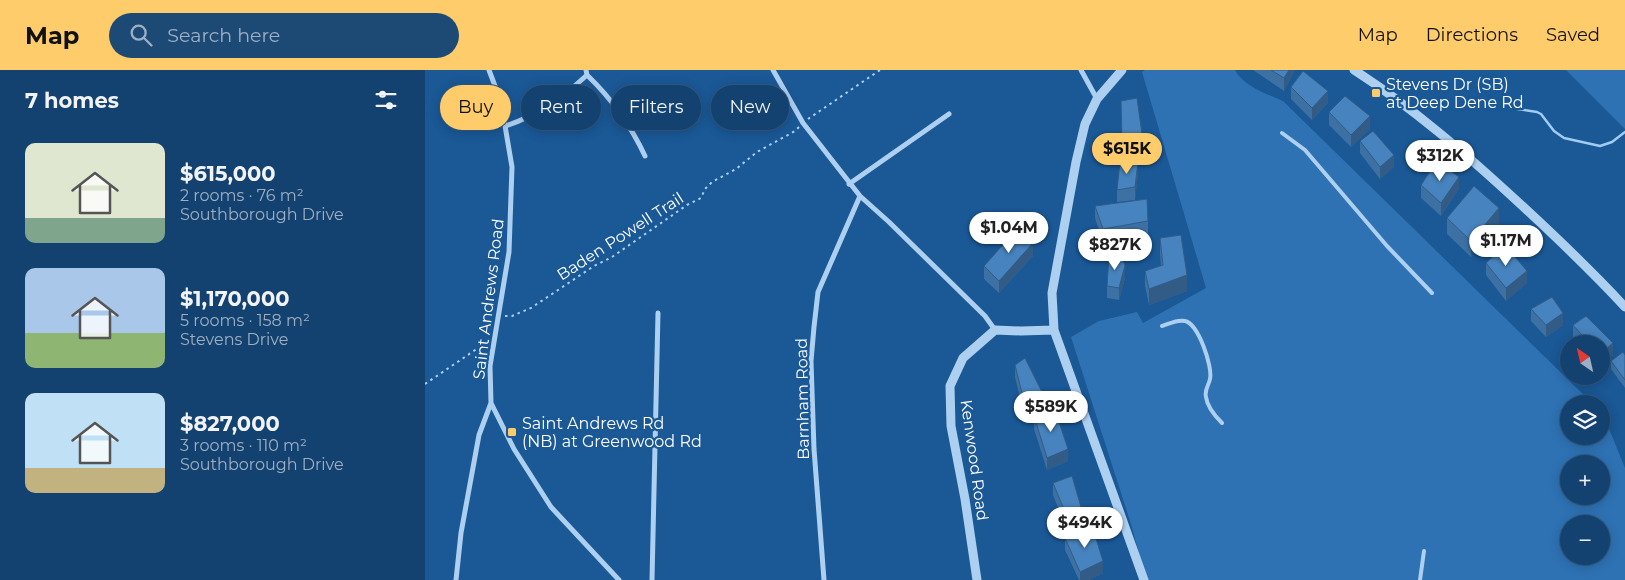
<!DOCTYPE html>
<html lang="en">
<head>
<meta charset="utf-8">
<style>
  body { margin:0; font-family:Montserrat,sans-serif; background:#1d4975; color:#f1f3f6; height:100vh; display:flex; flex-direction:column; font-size:19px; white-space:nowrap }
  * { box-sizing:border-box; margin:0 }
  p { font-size:16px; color:#9db0c3 }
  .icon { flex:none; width:28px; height:28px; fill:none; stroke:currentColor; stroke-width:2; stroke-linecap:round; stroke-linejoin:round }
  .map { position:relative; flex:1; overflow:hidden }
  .panel { display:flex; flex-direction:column; background:#144270; width:425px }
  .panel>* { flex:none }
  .banner { position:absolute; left:15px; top:15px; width:475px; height:45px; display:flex; gap:10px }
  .needle { width:32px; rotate:326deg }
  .controls { position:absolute; left:1135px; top:265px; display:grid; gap:10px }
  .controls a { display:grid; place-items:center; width:50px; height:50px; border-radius:50%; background:#144270; box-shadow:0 2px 12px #0003,0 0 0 1px #335b83; font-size:25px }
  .price { position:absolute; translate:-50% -42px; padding:0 11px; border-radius:18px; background:#fff; color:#222; font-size:16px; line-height:32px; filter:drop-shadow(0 1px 2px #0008) }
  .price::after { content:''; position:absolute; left:50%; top:30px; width:15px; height:11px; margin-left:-8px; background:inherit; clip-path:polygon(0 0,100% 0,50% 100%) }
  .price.current { background:#ffcc6c; color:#111 }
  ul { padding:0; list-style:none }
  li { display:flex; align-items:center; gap:15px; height:125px; padding:0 25px }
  li span { display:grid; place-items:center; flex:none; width:140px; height:100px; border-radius:10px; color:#555 }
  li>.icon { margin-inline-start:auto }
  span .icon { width:60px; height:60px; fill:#fffc; stroke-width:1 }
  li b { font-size:21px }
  h2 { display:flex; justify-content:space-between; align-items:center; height:60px; padding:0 25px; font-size:21px }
  .chip { padding:0 18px; border-radius:22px; background:#144270; box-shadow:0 2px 12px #0003,0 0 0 1px #335b83; font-size:18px; line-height:45px }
  .chip.current { background:#ffcc6c; color:#111 }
  header { display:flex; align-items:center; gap:30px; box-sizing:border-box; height:70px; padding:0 25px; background:#ffcc6c; color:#111 }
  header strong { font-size:24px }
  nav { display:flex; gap:28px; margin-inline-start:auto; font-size:18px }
  .search { width:350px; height:45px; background:#1d4975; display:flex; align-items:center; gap:12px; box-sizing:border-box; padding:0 18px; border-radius:28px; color:#9db0c3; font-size:19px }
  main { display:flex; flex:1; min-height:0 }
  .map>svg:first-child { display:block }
  .green { fill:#2e72b4; fill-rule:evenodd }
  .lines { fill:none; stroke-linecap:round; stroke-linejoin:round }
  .stream { stroke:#a0cbf2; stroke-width:2.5 }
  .path { stroke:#adcff0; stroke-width:2; stroke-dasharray:2.5 4; stroke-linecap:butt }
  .service { stroke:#adcff0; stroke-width:4 }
  .minor { stroke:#adcff0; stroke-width:5 }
  .tertiary { stroke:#adcff0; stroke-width:9 }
  .wall { fill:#3d71a3 }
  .shaded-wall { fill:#325c85 }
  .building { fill:#4783be; stroke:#325c85 }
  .poi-dot { fill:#ffcc6c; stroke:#1a5896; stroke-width:2 }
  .labels { text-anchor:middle; stroke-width:4.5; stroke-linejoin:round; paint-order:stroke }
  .poi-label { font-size:16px; fill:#fff; stroke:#1a5896; text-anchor:start }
  .street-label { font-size:16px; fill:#fff; stroke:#1a5896 }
</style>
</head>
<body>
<header>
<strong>Map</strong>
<div class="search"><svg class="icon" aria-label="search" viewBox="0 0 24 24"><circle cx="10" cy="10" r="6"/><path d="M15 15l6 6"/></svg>Search here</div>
<nav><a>Map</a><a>Directions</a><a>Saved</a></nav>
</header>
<main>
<section class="panel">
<h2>7 homes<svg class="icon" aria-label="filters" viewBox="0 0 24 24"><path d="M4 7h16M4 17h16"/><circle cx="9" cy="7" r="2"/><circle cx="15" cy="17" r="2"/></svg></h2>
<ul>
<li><span style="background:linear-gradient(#dfe7d0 75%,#7fa58c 0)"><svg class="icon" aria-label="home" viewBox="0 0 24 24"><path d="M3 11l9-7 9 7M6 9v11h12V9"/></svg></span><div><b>$615,000</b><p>2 rooms · 76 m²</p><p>Southborough Drive</p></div></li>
<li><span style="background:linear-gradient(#a9c7e8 65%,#8fb573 0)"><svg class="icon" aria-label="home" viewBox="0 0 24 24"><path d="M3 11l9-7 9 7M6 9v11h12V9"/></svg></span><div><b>$1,170,000</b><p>5 rooms · 158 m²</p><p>Stevens Drive</p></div></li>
<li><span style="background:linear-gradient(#bfe0f5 75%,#c2b280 0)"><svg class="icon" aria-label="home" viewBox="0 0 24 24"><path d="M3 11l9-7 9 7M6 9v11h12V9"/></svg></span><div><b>$827,000</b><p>3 rooms · 110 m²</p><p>Southborough Drive</p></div></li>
</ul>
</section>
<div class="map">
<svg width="1200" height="510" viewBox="0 0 1200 510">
  <rect width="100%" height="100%" fill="#1a5896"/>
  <!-- green -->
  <path class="green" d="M720,0H810C818,16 842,24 858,31L1168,334H1144V366H1176V342L1178,344L1200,398V510H721L706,454L646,267L674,251L712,242L718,253L781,218L717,2ZM1144,394H1176V426H1144ZM1144,454H1176V486H1144Z
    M1141,0H1200V59Z"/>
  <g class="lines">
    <!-- stream -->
    <path class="stream" d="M1092,39L1112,42L1116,44L1129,61L1139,68L1175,76L1187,72L1200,62"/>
    <!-- path -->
    <path class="path" d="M383,49L455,0
      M80,246H87L106,238L169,196L187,187L262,135L276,128L280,119L287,112L311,99L332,82L370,61L374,57
      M0,314L59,274L62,268"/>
    <!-- service -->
    <path class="service" d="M857,63L880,80L962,176L1007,223
      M737,256C744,254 752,249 760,251C773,253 788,297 785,309C784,315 779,320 781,327C782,336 791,347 797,353
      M995,510L999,481"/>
    <!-- minor -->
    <path class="minor" d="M64,0L76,32L87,97L84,182L65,296L66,333L89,379L126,437L194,510
      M348,0L378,53L435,126
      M656,0L672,29
      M162,5C187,29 205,54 220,86
      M80,56C112,46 137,28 162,5L161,0
      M424,114L524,44
      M31,510L36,463L54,365L66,333
      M227,510L233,243
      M399,510L389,379L386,291L389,257L393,222L435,126L464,152L560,246L570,260"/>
    <!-- tertiary -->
    <path class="tertiary" d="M697,0L672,29L660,54L651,92L627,223L629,260L719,510
      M929,0C988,38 1041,84 1092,131C1130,166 1165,199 1200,237
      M552,510L540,429L526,356L525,316L538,288L570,260L596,261L629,260"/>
  </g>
  <!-- wall -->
  <path class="wall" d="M828,0H869V2L859,21Z
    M866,17L903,33L887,50L866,29Z
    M904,42L945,59L926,77L904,55Z
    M935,71L969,97L955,109L935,83Z
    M713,104L710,130L692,132V120Z
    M996,115L1034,119L1016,146L996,128Z
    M670,136L723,151V163L678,172L670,148Z
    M1022,148L1074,154L1046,187L1022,164Z
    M735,168L762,221L724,235L720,216V201L736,196L735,184Z
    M608,186L574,223L559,209V196Z
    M1061,193L1102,213L1081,231L1061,205Z
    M700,208L694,230L682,228V216Z
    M1106,239L1138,255L1121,267L1106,251Z
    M1161,246L1188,273V285L1176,295V274H1154L1148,267V255Z
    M1200,285V318L1186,299V291Z
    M590,295L618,337L600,347L590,307Z
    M609,346L643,391L622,400L609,359Z
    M628,413L656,450L641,457L628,425Z
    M640,468L678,503L664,510H654L640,480Z"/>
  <!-- shaded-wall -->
  <path class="shaded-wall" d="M864,0H869V2L859,21V8Z
    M903,21V33L887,50V38Z
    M945,46V59L926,77V65Z
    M717,64V76L697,83V70Z
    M969,85V97L955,109V97Z
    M713,92V104L710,130V117Z
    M1034,107V119L1016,146V133Z
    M1074,138V154L1046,187V171Z
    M608,173V186L574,223V211Z
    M700,195V208L694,230V218Z
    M1102,201V213L1081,231V218Z
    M762,205V221L724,235V219Z
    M1138,243V255L1121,267V255Z
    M1188,273V285L1176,295V283Z
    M618,324V337L600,347V335Z
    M643,379V391L622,400V388Z
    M656,437V450L641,457V444Z
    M678,491V503L664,510H655V502Z"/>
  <!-- building -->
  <path class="building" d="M846,0H864L859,8Z
    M878,1L903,21L887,38L866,17Z
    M920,26L945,46L926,65L904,42Z
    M712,28L717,64L697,70L696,31Z
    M948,61L969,85L955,97L935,71Z
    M1012,91L1034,107L1016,133L996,115Z
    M695,92H713L710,117L692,120Z
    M1049,116L1074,138L1046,171L1022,148Z
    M722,129L723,151L678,159L670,136Z
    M593,158L608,173L574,211L559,196Z
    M756,165L762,205L724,219L720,201L738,195L735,168Z
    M1080,175L1102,201L1081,218L1061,193Z
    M695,184L700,195L694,218L682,216L684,186Z
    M1127,227L1138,243L1121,255L1106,239Z
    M1161,246L1188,273L1176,283V274H1165L1148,255Z
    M1198,282L1200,285V310L1186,291Z
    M600,288L618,324L600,335L590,295Z
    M629,337L643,379L622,388L609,346Z
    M647,406L656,437L641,444L628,413Z
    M667,456L678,491L655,502L640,468Z"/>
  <!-- markers -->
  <g class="poi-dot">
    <rect x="946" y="18" width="10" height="10" rx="2.5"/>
    <rect x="82" y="357" width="10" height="10" rx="2.5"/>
  </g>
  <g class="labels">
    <!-- poi labels -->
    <g class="poi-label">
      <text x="961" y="20">Stevens Dr (SB)<tspan x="961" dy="18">at Deep Dene Rd</tspan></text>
      <text x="97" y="359">Saint Andrews Rd<tspan x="97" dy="18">(NB) at Greenwood Rd</tspan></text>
    </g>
    <!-- street labels -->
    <g class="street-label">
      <text transform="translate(195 166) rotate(-33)" y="6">Baden Powell Trail</text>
      <text transform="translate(63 229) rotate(-83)" y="6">Saint Andrews Road</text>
      <text transform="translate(377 329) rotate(-91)" y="6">Barnham Road</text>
      <text transform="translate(550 390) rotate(82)" y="6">Kenwood Road</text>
    </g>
  </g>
</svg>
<div class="controls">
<a><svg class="needle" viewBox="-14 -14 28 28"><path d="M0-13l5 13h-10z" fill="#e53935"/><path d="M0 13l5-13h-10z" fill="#9db0c3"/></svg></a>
<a><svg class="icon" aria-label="layers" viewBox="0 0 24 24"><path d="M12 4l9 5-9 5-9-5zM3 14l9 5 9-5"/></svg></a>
<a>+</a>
<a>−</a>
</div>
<b class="price current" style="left:702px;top:105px">$615K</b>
<b class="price" style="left:1015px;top:112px">$312K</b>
<b class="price" style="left:584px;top:184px">$1.04M</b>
<b class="price" style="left:1081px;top:197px">$1.17M</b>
<b class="price" style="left:690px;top:201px">$827K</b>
<b class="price" style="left:626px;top:363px">$589K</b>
<b class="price" style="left:660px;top:479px">$494K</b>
<div class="banner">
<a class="chip current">Buy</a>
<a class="chip">Rent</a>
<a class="chip">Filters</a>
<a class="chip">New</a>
</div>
</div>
</main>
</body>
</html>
